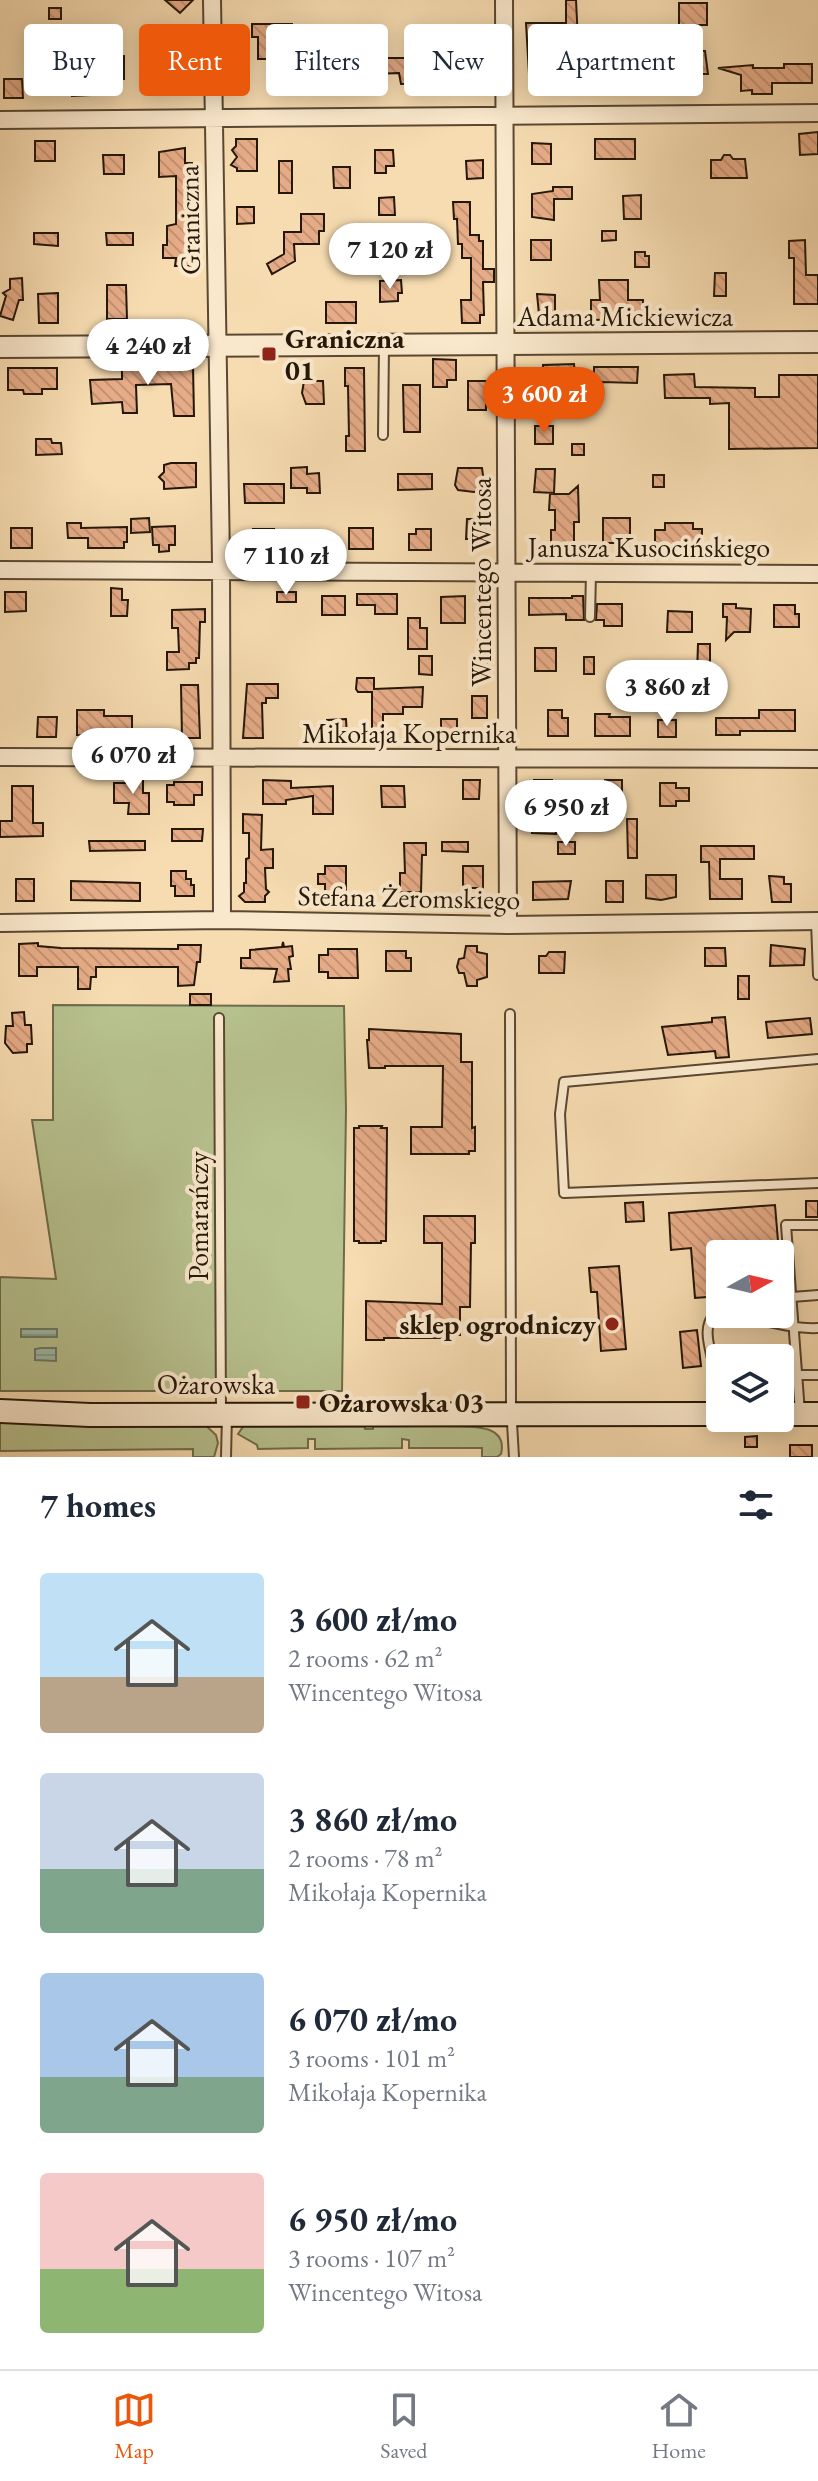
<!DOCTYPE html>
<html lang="en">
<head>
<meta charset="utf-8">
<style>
  body { margin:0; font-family:"EB Garamond",serif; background:#f6f6f7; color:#1f2937; height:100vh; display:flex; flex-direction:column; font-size:30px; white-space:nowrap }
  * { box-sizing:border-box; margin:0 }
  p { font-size:26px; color:#747a83 }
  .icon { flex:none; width:44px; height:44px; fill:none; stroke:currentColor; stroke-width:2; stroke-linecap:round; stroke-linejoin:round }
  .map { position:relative; height:1457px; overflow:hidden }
  .side { display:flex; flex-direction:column; background:#fff; flex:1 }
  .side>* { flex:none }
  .guide { position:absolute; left:24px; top:24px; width:770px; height:72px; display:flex; gap:16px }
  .needle { width:52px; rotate:82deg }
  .buttons { position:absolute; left:706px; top:1240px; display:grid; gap:16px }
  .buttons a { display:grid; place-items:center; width:88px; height:88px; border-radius:8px; background:#fff; box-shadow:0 4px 20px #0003; font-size:40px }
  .price { position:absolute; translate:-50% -68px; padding:0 18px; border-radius:28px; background:#fff; color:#222; font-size:26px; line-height:52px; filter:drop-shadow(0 2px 4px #0008) }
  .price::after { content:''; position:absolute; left:50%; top:48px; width:24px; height:18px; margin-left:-12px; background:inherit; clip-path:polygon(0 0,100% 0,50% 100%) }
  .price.selected { background:#ea580c; color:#fff }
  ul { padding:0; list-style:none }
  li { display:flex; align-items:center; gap:24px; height:200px; padding:0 40px }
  li span { display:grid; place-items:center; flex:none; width:224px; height:160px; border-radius:8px; color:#555 }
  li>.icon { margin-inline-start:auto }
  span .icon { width:96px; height:96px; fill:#fffc; stroke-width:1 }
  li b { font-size:34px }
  h2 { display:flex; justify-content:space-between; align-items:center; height:96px; padding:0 40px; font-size:34px }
  .tag { padding:0 28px; border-radius:8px; background:#fff; box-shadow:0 4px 20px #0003; font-size:28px; line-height:72px }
  .tag.selected { background:#ea580c; color:#fff }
  .tabs { display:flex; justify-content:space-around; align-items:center; height:112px; border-top:2px solid #e0e1e3; background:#fff; font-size:22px; color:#747a83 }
  .tabs a { display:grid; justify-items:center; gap:4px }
  .tabs .selected { color:#ea580c }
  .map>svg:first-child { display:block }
  .grass { fill:#b7c28f; stroke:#6e6c4b; stroke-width:2 }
  .water { fill:url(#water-rules); stroke:#6d7a68; stroke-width:2 }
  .building { fill:url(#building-back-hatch); stroke:#251707; stroke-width:2 }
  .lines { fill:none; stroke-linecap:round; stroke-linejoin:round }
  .service-casing { stroke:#5a4832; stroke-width:12 }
  .minor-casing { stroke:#5a4832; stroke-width:20 }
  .tertiary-casing { stroke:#5a4832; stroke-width:24 }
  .secondary-casing { stroke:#251707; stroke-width:26 }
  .service { stroke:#fae8cc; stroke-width:8 }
  .minor { stroke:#fae8cc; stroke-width:16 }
  .tertiary { stroke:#fae8cc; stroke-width:20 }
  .secondary { stroke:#fae8cc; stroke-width:22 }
  .poi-dot { fill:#8f2418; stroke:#fae8cc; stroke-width:3 }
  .labels { text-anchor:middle; stroke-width:8; stroke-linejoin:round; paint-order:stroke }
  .street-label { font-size:28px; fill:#251707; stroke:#fae8cc }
  .poi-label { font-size:28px; font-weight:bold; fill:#251707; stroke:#fae8cc; text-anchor:start }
</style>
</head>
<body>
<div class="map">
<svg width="818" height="1457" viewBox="0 0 818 1457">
  <defs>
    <pattern id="water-rules" width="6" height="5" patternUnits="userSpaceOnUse" patternTransform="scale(2)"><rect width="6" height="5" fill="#9dbca9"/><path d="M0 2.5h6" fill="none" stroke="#87a190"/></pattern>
    <pattern id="building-back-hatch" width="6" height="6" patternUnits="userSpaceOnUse" patternTransform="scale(2)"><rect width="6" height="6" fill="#e6ac87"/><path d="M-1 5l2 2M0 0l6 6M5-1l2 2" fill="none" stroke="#c59373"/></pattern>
  </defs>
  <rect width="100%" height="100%" fill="#f7dcb1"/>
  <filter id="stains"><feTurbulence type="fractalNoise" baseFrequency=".0025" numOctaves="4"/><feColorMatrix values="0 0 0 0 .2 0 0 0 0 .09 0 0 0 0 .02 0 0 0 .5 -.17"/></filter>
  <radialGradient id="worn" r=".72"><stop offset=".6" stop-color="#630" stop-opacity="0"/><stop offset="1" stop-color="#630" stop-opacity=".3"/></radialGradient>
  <!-- grass -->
  <path class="grass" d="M53,1005L344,1006L346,1109L342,1391H0V1277L56,1279L32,1120H53Z
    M0,1415L203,1423L216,1435L218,1443L214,1457H193V1449L0,1451Z
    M412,1420C422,1422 433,1425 443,1426C463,1427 509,1421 501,1454L497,1457H482V1448H409V1440L402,1439V1448L315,1449V1439H308V1448L258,1449L257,1445L238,1434L245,1424L364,1425L365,1429H373V1425Z"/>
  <!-- water -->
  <path class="water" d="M21,1329H57V1337H21Z
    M41,1348H56V1361L35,1360V1349Z"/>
  <!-- building -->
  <path class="building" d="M165,0H193L180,13Z
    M566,0H576L578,41L554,43V63H562L563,89H553L550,92L546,89H538L537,74H529L526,23H566Z
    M679,3H707V25H679Z
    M49,8H61V19H49Z
    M252,24H292V37H287V45H279V59H258V37H252Z
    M365,45H383V58H416L417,83L401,84L399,73L374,74V95H359V89H333V74H364Z
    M159,48H182V69H159Z
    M614,51H632V72L627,79L621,72L599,73L598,56L614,55Z
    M685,51H705L708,74H702L697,80L691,74H686Z
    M124,56V79H89L90,95L72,96L71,86H38V61Z
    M784,64H812V83H772V94H752V90L741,91V75L718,68L753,65V68H784Z
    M454,66H474V79H480V92L455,88Z
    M655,68H673L674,90H655Z
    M4,79H22L23,98H4Z
    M818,132V154L800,155L799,134Z
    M236,139H257V171H237V168L231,165L237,157L232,150L236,146Z
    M595,139H635V159H595Z
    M35,141H55V161H35Z
    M532,143L551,144V164H532Z
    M185,148V163H192L194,192L190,231L192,266H175L176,258H163V245H167V226L176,224V176L159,177V152Z
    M375,150H393L394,166H386V173H375Z
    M103,155H124V174H104Z
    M724,155H730L733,159H745L747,178H711V160H721Z
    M483,160V178L467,179L466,161Z
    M279,161H292V193H279Z
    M333,167H350V188H334Z
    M553,187H572V199H554V220L532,217V194L553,191Z
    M641,195V219H624L623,196Z
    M394,197L395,215H379V198Z
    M453,202H470V235H479V241H483V269H494V282H483L484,315H480V323H462L461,300H471V258H462V244H458L457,219H454Z
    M237,207H254V223L237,224Z
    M301,214H324V231H319V244H294L295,261L272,274L267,264L284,254V232H301Z
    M602,231H616V240L602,241Z
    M34,233H58V246L34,244Z
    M106,233H133V245H107Z
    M531,240H551V260H531Z
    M805,240L806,275H818V304H794V258H789V241Z
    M635,252H645V256H649V267H635Z
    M715,273H726V296H714Z
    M22,278L23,300H19L13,320L0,316L6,296L3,293L10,289V279Z
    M401,280L402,293H398V301L380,302V281Z
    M599,280H628V300H643V319L591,320V300H600Z
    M107,285H126L127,319H107Z
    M58,293V323H39L38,294Z
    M537,294L555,295V314H539Z
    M326,302H356V323H326Z
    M433,359L456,360V380H447V387H433Z
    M151,363H179V366H193L194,416H174L171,384L136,385L137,413H123L122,402L92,404L90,380L122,379V370L151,369Z
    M574,364L575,376H555L556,400H537L536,369L543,368V365Z
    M594,367H638L637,383L602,382L603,399L585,398V372H594Z
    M8,368H57V389H42V394H24L23,390H8Z
    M345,368H364L365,451H346V436H349L348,386H345Z
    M694,374L695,387L755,388V397H779V375H818V448L729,449V403L710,404V398H665L664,375Z
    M304,381H323L324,404H306L302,393Z
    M468,381H486V410H468Z
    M403,385H420V432H404Z
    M535,426H553V444H535Z
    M36,439H51L52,443H61L62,454L36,455Z
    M572,444H584V455H572Z
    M171,463H196V487L164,489V482L159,477L164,472V465Z
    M307,467V474L319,473L320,493H307V488H291V468Z
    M458,468H482L485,490L474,492L458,490L455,485Z
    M536,469H555L554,493L534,492Z
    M398,474H432V489L398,490Z
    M653,475H664V487H653Z
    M244,484H284V503H245Z
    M578,486L579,522H574V545H571V548H551V530H555V510H549L550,494H569Z
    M149,518L150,532L131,533V519Z
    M603,518H630V543H603Z
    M467,519H485V539H466Z
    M67,523H81V528L127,527V542H124V548H88V538H68Z
    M665,523H693V529H702V540L696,547H662L655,541V530H665Z
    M175,526V545H169V551L159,552V545H153L152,527Z
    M11,528H32V548H11Z
    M349,528H373V549H349Z
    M253,529H274V546H269L264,555L258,546H253Z
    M416,529H431V550H409V534H416Z
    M327,533V549H313V534Z
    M111,588L122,589V600H128L127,616H111Z
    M5,592H26V611L5,612Z
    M277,592H296V602H277Z
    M357,594H397V614H375V605H357Z
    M322,596H345V615H322Z
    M465,596V623H441V597Z
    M572,596H583L584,620H566V614L529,615V598H572Z
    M597,604H622V626H604V620H596Z
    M723,604H736V608L751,609L750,632H734L726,640L727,617H723Z
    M774,605H795V614H799V627H774Z
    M205,609V622H200L199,658H196V663H189V669L167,670V652H179L178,628H172V610Z
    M668,611L692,612V632H667Z
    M408,618H420V628H427V649H408Z
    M479,626H488V669H478Z
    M698,644H710V674H697Z
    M535,648H556V671H535Z
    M419,656H432V675L419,674Z
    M584,657H594V674H584Z
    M357,678H374V689L423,687L422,707H403V714H383V736H372V692H358L356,689Z
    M247,684H278V698H266V703H262L263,738H243Z
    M181,685H198L200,738H182Z
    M472,696H487V718H472Z
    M77,710H104V716H132V736L77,735Z
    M548,710H562V718H568V736H548Z
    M759,710H795V731H740V735H716V718H759Z
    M595,714H610L609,717H630V736H595Z
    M38,717H57L56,737H37Z
    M346,719L347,737L327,738V720Z
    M441,719H457V736H441Z
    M658,720H676V737H658Z
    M129,778L143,779V793H149V814H128L129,803H114V783H129Z
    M263,780L291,781V788L333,786V814H313V796L286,800V804H263Z
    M463,780H480L479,799H463Z
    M534,780H552L556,834L532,833Z
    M605,780H622V796L605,797Z
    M174,782H202V795H194V805H174V802H167V785H174Z
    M660,783H676V788H689V801H676V806H660Z
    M12,786H33V823H43V836L0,837V821H12Z
    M381,786H404L405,807H382Z
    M243,814L262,815L261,850L273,849V868H265L266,889L269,892L265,896V902H245L239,896L244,892V883H246V859L249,858V833H243Z
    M627,819H637V858H628Z
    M172,829H203L202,841H172Z
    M89,841H145V850L90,851Z
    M442,842H468V852L442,851Z
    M558,842H575V854H558Z
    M404,843H426V855H422L421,892H400V873H405Z
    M701,846H754V859H720V879H742V899H710L709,862H701Z
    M325,866H346V892H325V884H318V874H325Z
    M463,866H483V888H463Z
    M171,871H186V879H191V885H194V896H175V886H171Z
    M646,875H676V897L661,900L646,898Z
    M769,876L784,877V884H791V902H772Z
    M16,879H34V901H16Z
    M71,881L140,883V901L71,900Z
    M571,881L568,899L533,900V882Z
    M606,881H623V902H606Z
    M283,942L284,947L292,946L293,956L289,957L291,969H288L289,981L274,982L277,969L241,968V958H250V950L282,947Z
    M38,943V946L61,948L178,949V945H201L200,962H197L194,985L178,986V967H96V977H91L90,989H78V967H37V976H19V944Z
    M771,945L805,949L804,965L770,966Z
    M466,946H477V952L487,954V977L477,980V986H467L464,973H459L457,967L459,959L464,958Z
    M705,948H725L726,966H705Z
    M328,949H357L358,978H328V972H319V955H328Z
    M386,951H406V958H411V971H386Z
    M549,952H565L564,973H539V956H546Z
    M738,976H749V999H738Z
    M190,994H211V1005H190Z
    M24,1012L25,1025H31L32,1044H27V1052L13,1053L5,1043L6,1026H13L12,1013Z
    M725,1017L729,1057L716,1058L715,1051L668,1055L662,1027L712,1022V1018Z
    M810,1018L812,1034L768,1038L766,1022Z
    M369,1029L461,1034V1062H472V1128L475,1127V1151H469V1154H411V1127H442L443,1066H385V1068H369L367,1040H369Z
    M359,1126H382L381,1128H387L386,1241H381V1243H359V1241H354V1128H359Z
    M806,1201H818V1217H806Z
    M643,1202L644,1221L626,1222L625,1203Z
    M775,1205L778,1241L720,1246V1296L695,1298L691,1248L671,1250L669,1213Z
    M424,1216H475V1243H471L470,1307H460V1335H450V1338H384V1340H366V1301L442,1304V1243H424Z
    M619,1266L626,1349L601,1351L597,1292H591L589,1268Z
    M697,1330L701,1366L683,1368L680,1332Z
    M757,1436V1447H745V1437Z
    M790,1445H812V1457H790Z"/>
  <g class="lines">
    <!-- service casing -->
    <g class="service-casing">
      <path id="service" d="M383,435L384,346
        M590,617L591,573
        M816,921L818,975
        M510,1014L511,1406L514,1457
        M219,1018L221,1413
        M818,1059L564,1082L560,1114L564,1193L818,1183
        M792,1297L818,1295
        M713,1363C710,1348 702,1327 714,1315C745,1312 783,1330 818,1328
        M797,1375H818
        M800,1413L786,1225H818
        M226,1457L227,1415"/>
    </g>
    <!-- minor casing -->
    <g class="minor-casing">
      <path id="minor" d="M212,0L221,561L222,920
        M504,0L508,925
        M0,120L818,113
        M0,570L818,574
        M0,757L818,759
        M0,923L222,920L508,925L818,921"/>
    </g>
    <!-- tertiary casing -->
    <g class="tertiary-casing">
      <path id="tertiary" d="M0,347L818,342"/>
    </g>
    <!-- secondary casing -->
    <g class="secondary-casing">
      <path id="secondary" d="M0,1411L90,1415L720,1414
        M780,1414H818"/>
    </g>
    <!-- service -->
    <use href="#service" class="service"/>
    <!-- minor -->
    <use href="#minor" class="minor"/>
    <!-- tertiary -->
    <use href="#tertiary" class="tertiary"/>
    <!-- secondary -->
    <use href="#secondary" class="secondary"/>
  </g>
  <!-- markers -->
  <g class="poi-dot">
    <rect x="261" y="346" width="16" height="16" rx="4"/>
    <circle cx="612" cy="1324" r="8"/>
    <rect x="295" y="1394" width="16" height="16" rx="4"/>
  </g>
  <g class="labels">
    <!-- street labels -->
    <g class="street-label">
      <text transform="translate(189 220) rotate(-91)" y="10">Graniczna</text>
      <text x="625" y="326">Adama Mickiewicza</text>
      <text x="649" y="557">Janusza Kusocińskiego</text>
      <text transform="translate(481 582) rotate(-90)" y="10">Wincentego Witosa</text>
      <text x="409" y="743">Mikołaja Kopernika</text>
      <text transform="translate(409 897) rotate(1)" y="10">Stefana Żeromskiego</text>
      <text transform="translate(198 1216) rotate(-90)" y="10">Pomarańczy</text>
      <text x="216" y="1394">Ożarowska</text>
    </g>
    <!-- poi labels -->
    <g class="poi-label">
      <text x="285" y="348">Graniczna<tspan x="285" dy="32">01</tspan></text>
      <text x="596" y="1334" text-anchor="end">sklep ogrodniczy</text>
      <text x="319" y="1412">Ożarowska 03</text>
    </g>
  </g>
  <rect width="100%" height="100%" filter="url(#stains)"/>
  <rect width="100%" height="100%" fill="url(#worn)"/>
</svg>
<div class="buttons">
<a><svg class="needle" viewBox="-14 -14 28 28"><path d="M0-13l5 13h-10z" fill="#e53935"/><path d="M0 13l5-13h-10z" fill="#747a83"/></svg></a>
<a><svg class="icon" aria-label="layers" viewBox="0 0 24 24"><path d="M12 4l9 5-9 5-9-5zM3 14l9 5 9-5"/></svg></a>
</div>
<b class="price" style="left:390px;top:291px">7 120 zł</b>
<b class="price" style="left:148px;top:387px">4 240 zł</b>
<b class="price selected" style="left:544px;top:435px">3 600 zł</b>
<b class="price" style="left:286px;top:597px">7 110 zł</b>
<b class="price" style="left:667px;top:728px">3 860 zł</b>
<b class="price" style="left:133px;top:796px">6 070 zł</b>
<b class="price" style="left:566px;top:848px">6 950 zł</b>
<div class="guide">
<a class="tag">Buy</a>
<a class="tag selected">Rent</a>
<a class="tag">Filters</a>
<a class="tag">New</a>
<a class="tag">Apartment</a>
</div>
</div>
<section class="side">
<h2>7 homes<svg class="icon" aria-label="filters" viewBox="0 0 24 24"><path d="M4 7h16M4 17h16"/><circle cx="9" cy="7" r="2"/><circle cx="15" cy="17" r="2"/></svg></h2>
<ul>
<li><span style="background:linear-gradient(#bfe0f5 65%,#b9a48a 0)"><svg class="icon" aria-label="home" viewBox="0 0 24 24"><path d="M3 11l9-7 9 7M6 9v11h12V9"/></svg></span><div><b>3 600 zł/mo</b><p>2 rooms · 62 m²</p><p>Wincentego Witosa</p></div></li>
<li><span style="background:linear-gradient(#c9d6e8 60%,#7fa58c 0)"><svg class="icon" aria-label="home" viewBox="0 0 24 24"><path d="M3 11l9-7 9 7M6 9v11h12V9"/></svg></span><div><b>3 860 zł/mo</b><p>2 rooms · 78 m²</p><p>Mikołaja Kopernika</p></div></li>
<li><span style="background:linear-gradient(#a9c7e8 65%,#7fa58c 0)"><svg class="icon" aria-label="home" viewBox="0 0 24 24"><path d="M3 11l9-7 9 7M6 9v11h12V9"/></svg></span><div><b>6 070 zł/mo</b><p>3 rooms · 101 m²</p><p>Mikołaja Kopernika</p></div></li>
<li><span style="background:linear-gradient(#f6c9c9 60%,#8fb573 0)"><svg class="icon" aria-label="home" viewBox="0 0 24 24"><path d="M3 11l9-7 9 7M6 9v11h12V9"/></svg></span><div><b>6 950 zł/mo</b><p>3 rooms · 107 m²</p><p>Wincentego Witosa</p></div></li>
</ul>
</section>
<nav class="tabs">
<a class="selected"><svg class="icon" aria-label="map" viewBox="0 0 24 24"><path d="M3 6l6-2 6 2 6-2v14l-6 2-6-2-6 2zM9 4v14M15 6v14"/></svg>Map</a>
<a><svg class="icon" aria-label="saved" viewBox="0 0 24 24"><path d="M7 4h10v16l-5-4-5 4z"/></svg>Saved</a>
<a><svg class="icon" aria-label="home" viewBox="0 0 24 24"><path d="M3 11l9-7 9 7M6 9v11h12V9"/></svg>Home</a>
</nav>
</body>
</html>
